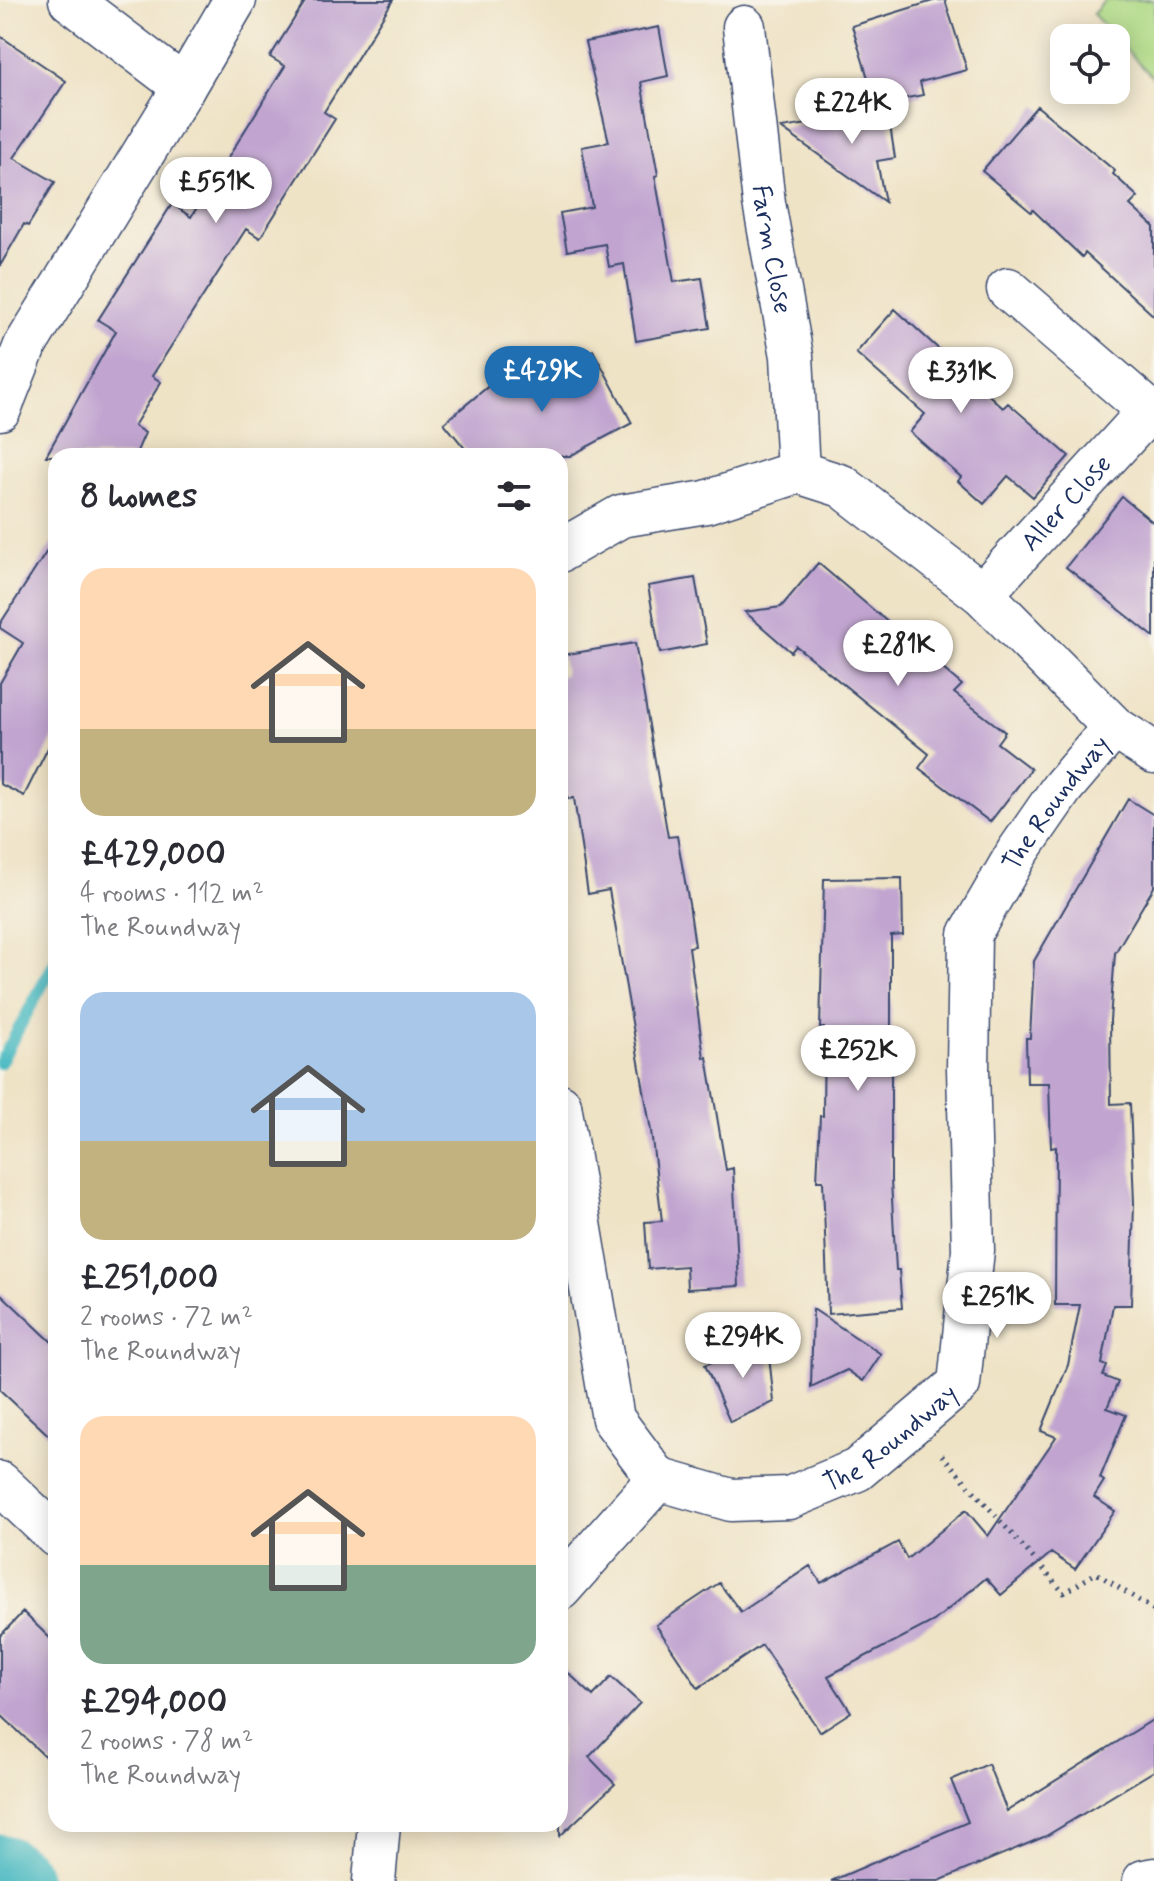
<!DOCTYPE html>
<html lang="en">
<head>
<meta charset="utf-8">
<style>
  body { margin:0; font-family:Mynerve,sans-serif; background:#f2f2f3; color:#2b2b33; height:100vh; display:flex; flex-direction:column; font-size:30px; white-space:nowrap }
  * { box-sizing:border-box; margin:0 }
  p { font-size:26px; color:#7c7c81 }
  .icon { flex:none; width:44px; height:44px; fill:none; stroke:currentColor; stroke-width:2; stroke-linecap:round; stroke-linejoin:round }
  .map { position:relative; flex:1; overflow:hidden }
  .sheet { position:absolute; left:48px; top:448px; width:520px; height:1384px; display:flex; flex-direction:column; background:#fff; border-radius:24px; box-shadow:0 4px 20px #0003 }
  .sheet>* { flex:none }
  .tools { position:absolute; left:1050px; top:24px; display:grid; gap:16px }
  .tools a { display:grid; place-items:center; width:80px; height:80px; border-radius:16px; background:#fff; box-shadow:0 4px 20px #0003; font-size:40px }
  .price { position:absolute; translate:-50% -68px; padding:0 18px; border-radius:28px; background:#fff; color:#222; font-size:26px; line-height:52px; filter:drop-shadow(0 2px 4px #0008) }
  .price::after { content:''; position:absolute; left:50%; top:48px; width:24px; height:18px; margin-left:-12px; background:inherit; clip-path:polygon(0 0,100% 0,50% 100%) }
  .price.selected { background:#1f6fb2; color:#fff }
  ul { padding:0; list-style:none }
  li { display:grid; align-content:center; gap:16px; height:424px; padding:0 32px }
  li span { display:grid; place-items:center; height:248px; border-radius:24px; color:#555 }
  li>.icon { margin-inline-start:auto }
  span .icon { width:144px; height:144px; fill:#fffc; stroke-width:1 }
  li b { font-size:34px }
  h2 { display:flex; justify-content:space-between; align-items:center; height:96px; padding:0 32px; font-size:34px }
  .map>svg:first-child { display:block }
  .green { fill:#aed984; stroke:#648471; stroke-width:2 }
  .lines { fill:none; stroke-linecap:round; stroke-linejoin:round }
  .stream { stroke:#4dbbc3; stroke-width:12 }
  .river { stroke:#4dbbc3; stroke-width:78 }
  .building { fill:#c1a5d0 }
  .minor-casing { stroke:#3b4a6e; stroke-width:45 }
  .path { stroke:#3b4a6e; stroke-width:5; stroke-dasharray:2 6; stroke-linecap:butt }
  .minor { stroke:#fff; stroke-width:42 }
  .labels { text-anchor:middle; stroke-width:6; stroke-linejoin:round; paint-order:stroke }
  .street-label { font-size:26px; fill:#1b2f5e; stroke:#f7f3e8 }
</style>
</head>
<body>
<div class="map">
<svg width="1154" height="1881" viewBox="0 0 1154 1881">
  <rect width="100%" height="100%" fill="#f7f3e8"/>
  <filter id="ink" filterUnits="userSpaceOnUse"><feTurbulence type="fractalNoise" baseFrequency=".0125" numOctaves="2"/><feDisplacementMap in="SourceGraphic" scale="16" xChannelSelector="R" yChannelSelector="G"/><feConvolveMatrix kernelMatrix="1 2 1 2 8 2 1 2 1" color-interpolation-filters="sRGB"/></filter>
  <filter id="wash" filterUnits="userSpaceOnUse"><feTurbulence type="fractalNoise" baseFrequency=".006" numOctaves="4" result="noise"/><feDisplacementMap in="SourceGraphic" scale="32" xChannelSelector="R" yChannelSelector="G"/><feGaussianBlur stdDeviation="1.8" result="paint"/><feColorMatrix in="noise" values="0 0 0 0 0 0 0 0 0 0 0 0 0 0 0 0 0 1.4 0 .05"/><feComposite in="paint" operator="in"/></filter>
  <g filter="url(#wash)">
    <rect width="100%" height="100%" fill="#efe3c6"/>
    <!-- green -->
    <path class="green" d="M1105,0H1154V79L1093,14Z"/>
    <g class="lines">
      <!-- stream -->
      <path class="stream" d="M0,1063L56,960"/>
      <!-- river -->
      <path class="river" d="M0,1873L12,1881"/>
    </g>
    <g id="blocks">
      <!-- building -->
      <path class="building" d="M306,0H393L324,112L335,119L260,238L246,229L152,376L161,382L134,426L145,433L135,456H46L116,331L98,320L172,204L191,217L285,66L270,57Z
        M936,0H945L967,70L920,82L923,95L876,104L852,26Z
        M659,27L668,76L641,82L658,175L655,176L674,282L702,278L710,328L636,341L624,264L609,267L605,244L567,251L560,213L592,207L582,147L609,142L585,42Z
        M0,36L66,81L14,158L55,182L28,226L24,224L0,266Z
        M1037,106L1115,171L1113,174L1138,197L1130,205L1154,227V316L1085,253L1082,257L1033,210L1031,212L982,171Z
        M888,112L895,158L877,161L885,202L781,128Z
        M895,309L1003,408L1008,403L1069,456L1033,497L1008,476L984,504L958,481L961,477L910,432L925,414L856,353Z
        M593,350L632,423L570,456H471L444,423L508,370L523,389Z
        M1122,497L1154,523V637L1066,567Z
        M56,537V732L24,796L0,784V683L23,643L0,628V624Z
        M818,563L962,685L954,693L1005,732L997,743L1031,769L990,822L919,768L929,754L796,646L791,652L745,612L781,607Z
        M695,578L707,644L660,653L648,586Z
        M635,643L668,837L677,836L689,904L695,946L689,947L704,1058L707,1057L726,1170L733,1168L739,1286L687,1289L686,1266L648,1269L645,1222L662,1221L651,1131L609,890L588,894L574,798L568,799L560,752V676L565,675L562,655Z
        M1128,799L1154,815V887L1115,953L1110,1020L1111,1104L1130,1103L1134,1203L1131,1305H1113L1102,1364L1107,1366L1103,1376L1118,1382L1107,1408L1126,1415L1100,1478L1104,1481L1094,1497L1115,1511L1075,1569L1051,1553L1001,1595L986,1578L934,1621L828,1676L851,1712L820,1732L762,1645L698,1688L656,1625L719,1583L741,1612L810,1566L821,1583L898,1542L907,1559L966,1510L988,1536L1056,1437L1041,1431L1068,1365L1080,1305H1055L1056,1147L1051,1148L1049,1083H1027L1026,1038H1030L1034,961Z
        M902,878L903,935L891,936V1181L896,1270H899L902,1308L828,1314L823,1181H817L820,1116H823L824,1028H820L824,879Z
        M0,1293L56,1346V1442L0,1390Z
        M813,1309L881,1354L863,1381L847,1370L811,1387Z
        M767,1338L774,1402L730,1422L705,1365Z
        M23,1612L56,1644V1767L0,1714V1636Z
        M560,1665L593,1696L611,1677L640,1703L589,1757L615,1784L560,1836Z
        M1154,1719V1771L1046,1836L939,1881H831L968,1822L951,1780L988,1764L1007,1811Z"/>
    </g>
  </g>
  <g filter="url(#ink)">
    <use href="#blocks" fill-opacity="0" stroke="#3b4a6e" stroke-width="2"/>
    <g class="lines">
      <!-- minor casing -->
      <g class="minor-casing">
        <g id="minor">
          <path d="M70,0L184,87L235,0"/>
          <path id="s1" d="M744,27L764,203L792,356L798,472"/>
          <path d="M1008,289L1154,415"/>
          <path d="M0,409L25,346L184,87"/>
          <path d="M560,551L621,516L706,502L798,472L842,486L982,594L1114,727L1154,753"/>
          <path id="s2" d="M982,594L1149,411"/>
          <path id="s3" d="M560,1105L613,1419L658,1479L731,1500L789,1498L857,1470L959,1384L973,1250L968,1069L970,934L1017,853L1062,788L1114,727"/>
          <path d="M0,1483L56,1536"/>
          <path d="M560,1589L658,1479"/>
          <path d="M374,1881L379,1824"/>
          <path d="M1144,1881L1154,1879"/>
        </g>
      </g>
      <!-- path -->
      <path class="path" d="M942,1455L1064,1593L1096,1573L1154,1610"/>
      <!-- minor -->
      <use href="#minor" class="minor"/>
    </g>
  </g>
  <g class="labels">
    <!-- street labels -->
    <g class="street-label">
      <text dy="9" stroke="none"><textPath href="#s1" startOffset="224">Farm Close</textPath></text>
      <text dy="9" stroke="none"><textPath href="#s2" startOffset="124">Aller Close</textPath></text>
      <text dy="9" stroke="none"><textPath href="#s3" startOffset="1342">The Roundway</textPath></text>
      <text dy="9" stroke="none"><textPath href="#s3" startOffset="646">The Roundway</textPath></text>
    </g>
  </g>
</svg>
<div class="tools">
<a><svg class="icon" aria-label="locate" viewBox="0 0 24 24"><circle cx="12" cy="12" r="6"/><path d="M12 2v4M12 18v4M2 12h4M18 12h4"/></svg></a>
</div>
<b class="price" style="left:852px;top:146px">£224K</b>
<b class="price" style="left:216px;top:225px">£551K</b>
<b class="price selected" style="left:542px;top:414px">£429K</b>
<b class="price" style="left:961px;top:415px">£331K</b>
<b class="price" style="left:898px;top:688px">£281K</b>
<b class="price" style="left:858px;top:1093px">£252K</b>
<b class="price" style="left:997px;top:1340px">£251K</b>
<b class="price" style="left:743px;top:1380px">£294K</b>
<section class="sheet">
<h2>8 homes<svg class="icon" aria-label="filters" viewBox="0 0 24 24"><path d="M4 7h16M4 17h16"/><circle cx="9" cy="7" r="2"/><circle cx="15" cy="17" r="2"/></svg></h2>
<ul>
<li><span style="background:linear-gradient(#ffd9b3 65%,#c2b280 0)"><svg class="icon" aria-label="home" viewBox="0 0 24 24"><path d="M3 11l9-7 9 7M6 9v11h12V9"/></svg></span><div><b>£429,000</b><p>4 rooms · 112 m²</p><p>The Roundway</p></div></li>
<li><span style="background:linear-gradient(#a9c7e8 60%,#c2b280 0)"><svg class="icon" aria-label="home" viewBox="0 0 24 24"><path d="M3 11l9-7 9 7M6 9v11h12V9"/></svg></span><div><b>£251,000</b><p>2 rooms · 72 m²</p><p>The Roundway</p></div></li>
<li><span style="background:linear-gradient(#ffd9b3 60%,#7fa58c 0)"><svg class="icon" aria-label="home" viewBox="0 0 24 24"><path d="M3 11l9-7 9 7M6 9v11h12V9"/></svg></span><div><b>£294,000</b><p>2 rooms · 78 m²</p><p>The Roundway</p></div></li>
</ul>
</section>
</div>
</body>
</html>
